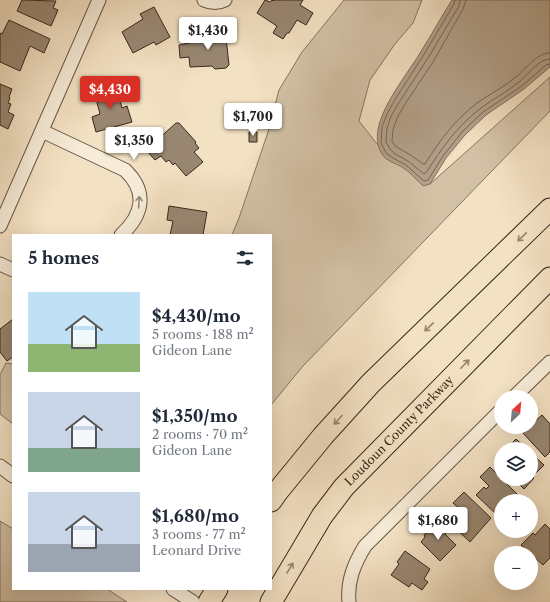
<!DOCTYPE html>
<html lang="en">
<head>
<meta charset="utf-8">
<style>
  body { margin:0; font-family:"Libre Caslon Text",serif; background:#f2f2f3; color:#1f2937; height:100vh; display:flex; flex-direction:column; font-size:15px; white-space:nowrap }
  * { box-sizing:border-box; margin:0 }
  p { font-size:13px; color:#747a83 }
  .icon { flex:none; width:22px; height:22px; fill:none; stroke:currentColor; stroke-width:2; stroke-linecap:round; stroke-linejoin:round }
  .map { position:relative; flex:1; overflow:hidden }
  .panel { position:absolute; left:12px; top:234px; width:260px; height:356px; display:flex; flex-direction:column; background:#fff; border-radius:0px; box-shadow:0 4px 16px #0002 }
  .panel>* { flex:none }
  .needle { width:26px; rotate:26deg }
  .fabs { position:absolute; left:494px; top:390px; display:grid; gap:8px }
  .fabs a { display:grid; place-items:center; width:44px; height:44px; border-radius:50%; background:#fff; box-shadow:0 4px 16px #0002; font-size:20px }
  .price { position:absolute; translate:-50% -34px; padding:0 9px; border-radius:4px; background:#fff; color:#222; font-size:13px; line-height:26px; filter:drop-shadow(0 1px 2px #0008) }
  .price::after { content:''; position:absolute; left:50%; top:24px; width:12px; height:9px; margin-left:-6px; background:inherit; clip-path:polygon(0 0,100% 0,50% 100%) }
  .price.selected { background:#d93025; color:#fff }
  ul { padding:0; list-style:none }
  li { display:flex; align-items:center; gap:12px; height:100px; padding:0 16px }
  li span { display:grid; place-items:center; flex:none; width:112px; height:80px; border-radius:0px; color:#555 }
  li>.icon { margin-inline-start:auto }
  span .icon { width:48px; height:48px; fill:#fffc; stroke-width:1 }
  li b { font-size:17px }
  h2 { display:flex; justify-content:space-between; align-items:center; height:48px; padding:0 16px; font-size:17px }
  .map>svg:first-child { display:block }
  .green { fill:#d3c1a6; stroke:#867460 }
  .water { fill:#b3a18a; stroke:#82705d }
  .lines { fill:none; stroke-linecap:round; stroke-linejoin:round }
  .shore { stroke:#766452; stroke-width:1 }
  .building { fill:#998772; stroke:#38261a }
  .street-casing { stroke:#675544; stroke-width:15 }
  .primary-casing { stroke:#38261a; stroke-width:23 }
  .street { stroke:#f7ecd8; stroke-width:13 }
  .primary { stroke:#f3e1c3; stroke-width:21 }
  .oneway { stroke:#988979 }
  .oneway2 { stroke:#96846e }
  .labels { text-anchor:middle; stroke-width:4; stroke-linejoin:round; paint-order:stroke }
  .street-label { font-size:12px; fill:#38261a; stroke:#f7ecd8 }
</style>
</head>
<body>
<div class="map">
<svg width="550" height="602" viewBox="0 0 550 602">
  <rect width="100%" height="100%" fill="#f3e1c3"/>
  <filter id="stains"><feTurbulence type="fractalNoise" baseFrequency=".005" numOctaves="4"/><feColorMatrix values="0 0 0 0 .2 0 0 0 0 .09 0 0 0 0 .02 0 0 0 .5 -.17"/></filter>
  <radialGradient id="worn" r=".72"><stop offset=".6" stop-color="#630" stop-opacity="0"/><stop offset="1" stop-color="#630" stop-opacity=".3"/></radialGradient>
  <!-- green -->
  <path class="green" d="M344,0H422L413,23L395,44L370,80L359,121L377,144L430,184L550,77V111L303,366L271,405V235H232L239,218L268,132L279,90L302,52Z
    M6,363L13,364V424L0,414V375Z
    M0,521L13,529V589H107L127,602H0Z"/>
  <!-- water -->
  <path class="water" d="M452,0H550V67L524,89L486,115L465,135L446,158L430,184L423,186C416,179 410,172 402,167C395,163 386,161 382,154C363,126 406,77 420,53C431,36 441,17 452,0Z"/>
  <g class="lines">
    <!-- shore -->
    <path class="shore" d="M455,0L454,4L423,56L396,98L387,114L382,127L381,143L386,153L393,158L406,165L424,181L428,180L443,156L462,132L483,112L522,86L546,65L550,64
      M460,0L459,6L428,58L400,101L391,116L387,128L386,142L390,149L395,154L408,161L424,174L426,173C441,149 458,125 481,108C493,99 507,92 519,82C528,75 538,59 550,59
      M466,0L463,9L433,62L405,104L397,118L393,130L392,141L395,146L412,156L423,164H425C439,141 456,119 477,103C490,94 504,87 516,77C526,69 536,53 550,53"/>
  </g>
  <!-- building -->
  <path class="building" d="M22,0L56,1L53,8L58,10L51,26L17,11Z
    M265,0L270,2L272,0L273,1L274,0H303L300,5L313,13L306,25L297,20L289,33H287L283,39L273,33L277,26L257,13Z
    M154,7L170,37L156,45L154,42L133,53L122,32L143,19L140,14Z
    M9,20L50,39L44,53L30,46L20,71L0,62V33L2,34Z
    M225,28L229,65L226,68L215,69L212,66L190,67L189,57L180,58L179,45L203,40L202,38L209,37V30Z
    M0,84L12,89L9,97L10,98L8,103L11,104L8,112L14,115L8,129L0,125Z
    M116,85L122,108L127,106L132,122L96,132L92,117L100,114L94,91Z
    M176,123H179L196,142L195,143L199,148L194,152L203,162L186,176L175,163L173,165L169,160L166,162L161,156L155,160L146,150Z
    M249,132H257V142H249Z
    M169,206L207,212L203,235H170L173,221L167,220Z
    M13,319V357L7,361L0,352V329Z
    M542,415L550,424V452L545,457L523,433L529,427H531V425Z
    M516,439L527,449H506Z
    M531,453L544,465L532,477L534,478L524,489L514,479H531Z
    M490,467L521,498L518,501H501V509L496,514L476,495L484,487L486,489L489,486L480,477Z
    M464,492L491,518L470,542L450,523L458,513L460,515L463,512L453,503Z
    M436,521L447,532L445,534L456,545L440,561L421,542L425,537L424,535L428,532L426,530Z
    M545,524L550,529V558L543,565L521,545L533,533L535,535Z
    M405,551L430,569L424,579L428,582L422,590L412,583L409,587L391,575L399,564L397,562Z"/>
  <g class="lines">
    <!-- street casing -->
    <g class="street-casing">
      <path id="street" d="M204,0C211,3 217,4 225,0
        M42,131L125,170C148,192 143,215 121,235
        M0,226L99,0
        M0,264L13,270
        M514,397L550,362
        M0,466L13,476
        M173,589L193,602
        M349,602C347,581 354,564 365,546L501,410"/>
    </g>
    <!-- primary casing -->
    <g class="primary-casing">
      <g id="primary">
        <path d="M271,501L278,491L323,436L371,383L550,209"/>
        <path d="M209,602L217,589"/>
        <path id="s1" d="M271,602L322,516L344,487L550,278"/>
      </g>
    </g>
    <!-- street -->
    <use href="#street" class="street"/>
    <!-- primary -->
    <use href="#primary" class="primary"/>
  </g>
  <!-- one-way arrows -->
  <defs><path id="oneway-shaft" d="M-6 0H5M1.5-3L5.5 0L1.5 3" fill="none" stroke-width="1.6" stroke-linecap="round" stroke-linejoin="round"/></defs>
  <use class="oneway" href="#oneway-shaft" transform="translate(139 202) rotate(-86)"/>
  <g class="oneway2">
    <use href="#oneway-shaft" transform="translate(522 237) rotate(136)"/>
    <use href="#oneway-shaft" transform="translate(429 327) rotate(136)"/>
    <use href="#oneway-shaft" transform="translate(465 364) rotate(-46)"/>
    <use href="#oneway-shaft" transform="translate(338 420) rotate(132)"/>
    <use href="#oneway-shaft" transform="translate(290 568) rotate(-59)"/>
  </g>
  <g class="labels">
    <!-- street labels -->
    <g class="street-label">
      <text dy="4" stroke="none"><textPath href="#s1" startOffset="215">Loudoun County Parkway</textPath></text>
    </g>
  </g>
  <rect width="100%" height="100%" filter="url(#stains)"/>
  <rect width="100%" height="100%" fill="url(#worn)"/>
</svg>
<div class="fabs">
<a><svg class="needle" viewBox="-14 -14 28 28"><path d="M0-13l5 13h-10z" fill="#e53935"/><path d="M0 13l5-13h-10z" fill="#747a83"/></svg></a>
<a><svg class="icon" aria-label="layers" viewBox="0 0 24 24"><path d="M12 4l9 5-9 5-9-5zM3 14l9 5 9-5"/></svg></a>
<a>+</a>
<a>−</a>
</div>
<b class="price" style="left:208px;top:51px">$1,430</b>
<b class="price selected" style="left:110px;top:110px">$4,430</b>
<b class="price" style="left:253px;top:137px">$1,700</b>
<b class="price" style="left:134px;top:161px">$1,350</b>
<b class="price" style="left:438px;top:541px">$1,680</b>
<section class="panel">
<h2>5 homes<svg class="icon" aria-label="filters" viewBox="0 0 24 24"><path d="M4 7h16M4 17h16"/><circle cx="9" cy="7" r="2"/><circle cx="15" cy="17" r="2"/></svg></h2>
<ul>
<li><span style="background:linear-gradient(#bfe0f5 65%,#8fb573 0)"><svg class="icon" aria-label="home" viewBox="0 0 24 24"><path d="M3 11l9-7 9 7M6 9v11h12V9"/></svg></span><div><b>$4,430/mo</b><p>5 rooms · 188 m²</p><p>Gideon Lane</p></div></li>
<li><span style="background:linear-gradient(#c9d6e8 70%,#7fa58c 0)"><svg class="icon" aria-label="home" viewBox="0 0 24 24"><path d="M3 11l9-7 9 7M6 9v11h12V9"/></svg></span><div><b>$1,350/mo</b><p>2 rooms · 70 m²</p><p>Gideon Lane</p></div></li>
<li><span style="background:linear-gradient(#c9d6e8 65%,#9aa5b1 0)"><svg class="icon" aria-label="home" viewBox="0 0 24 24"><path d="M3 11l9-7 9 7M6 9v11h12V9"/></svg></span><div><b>$1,680/mo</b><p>3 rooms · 77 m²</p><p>Leonard Drive</p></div></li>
</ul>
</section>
</div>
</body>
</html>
